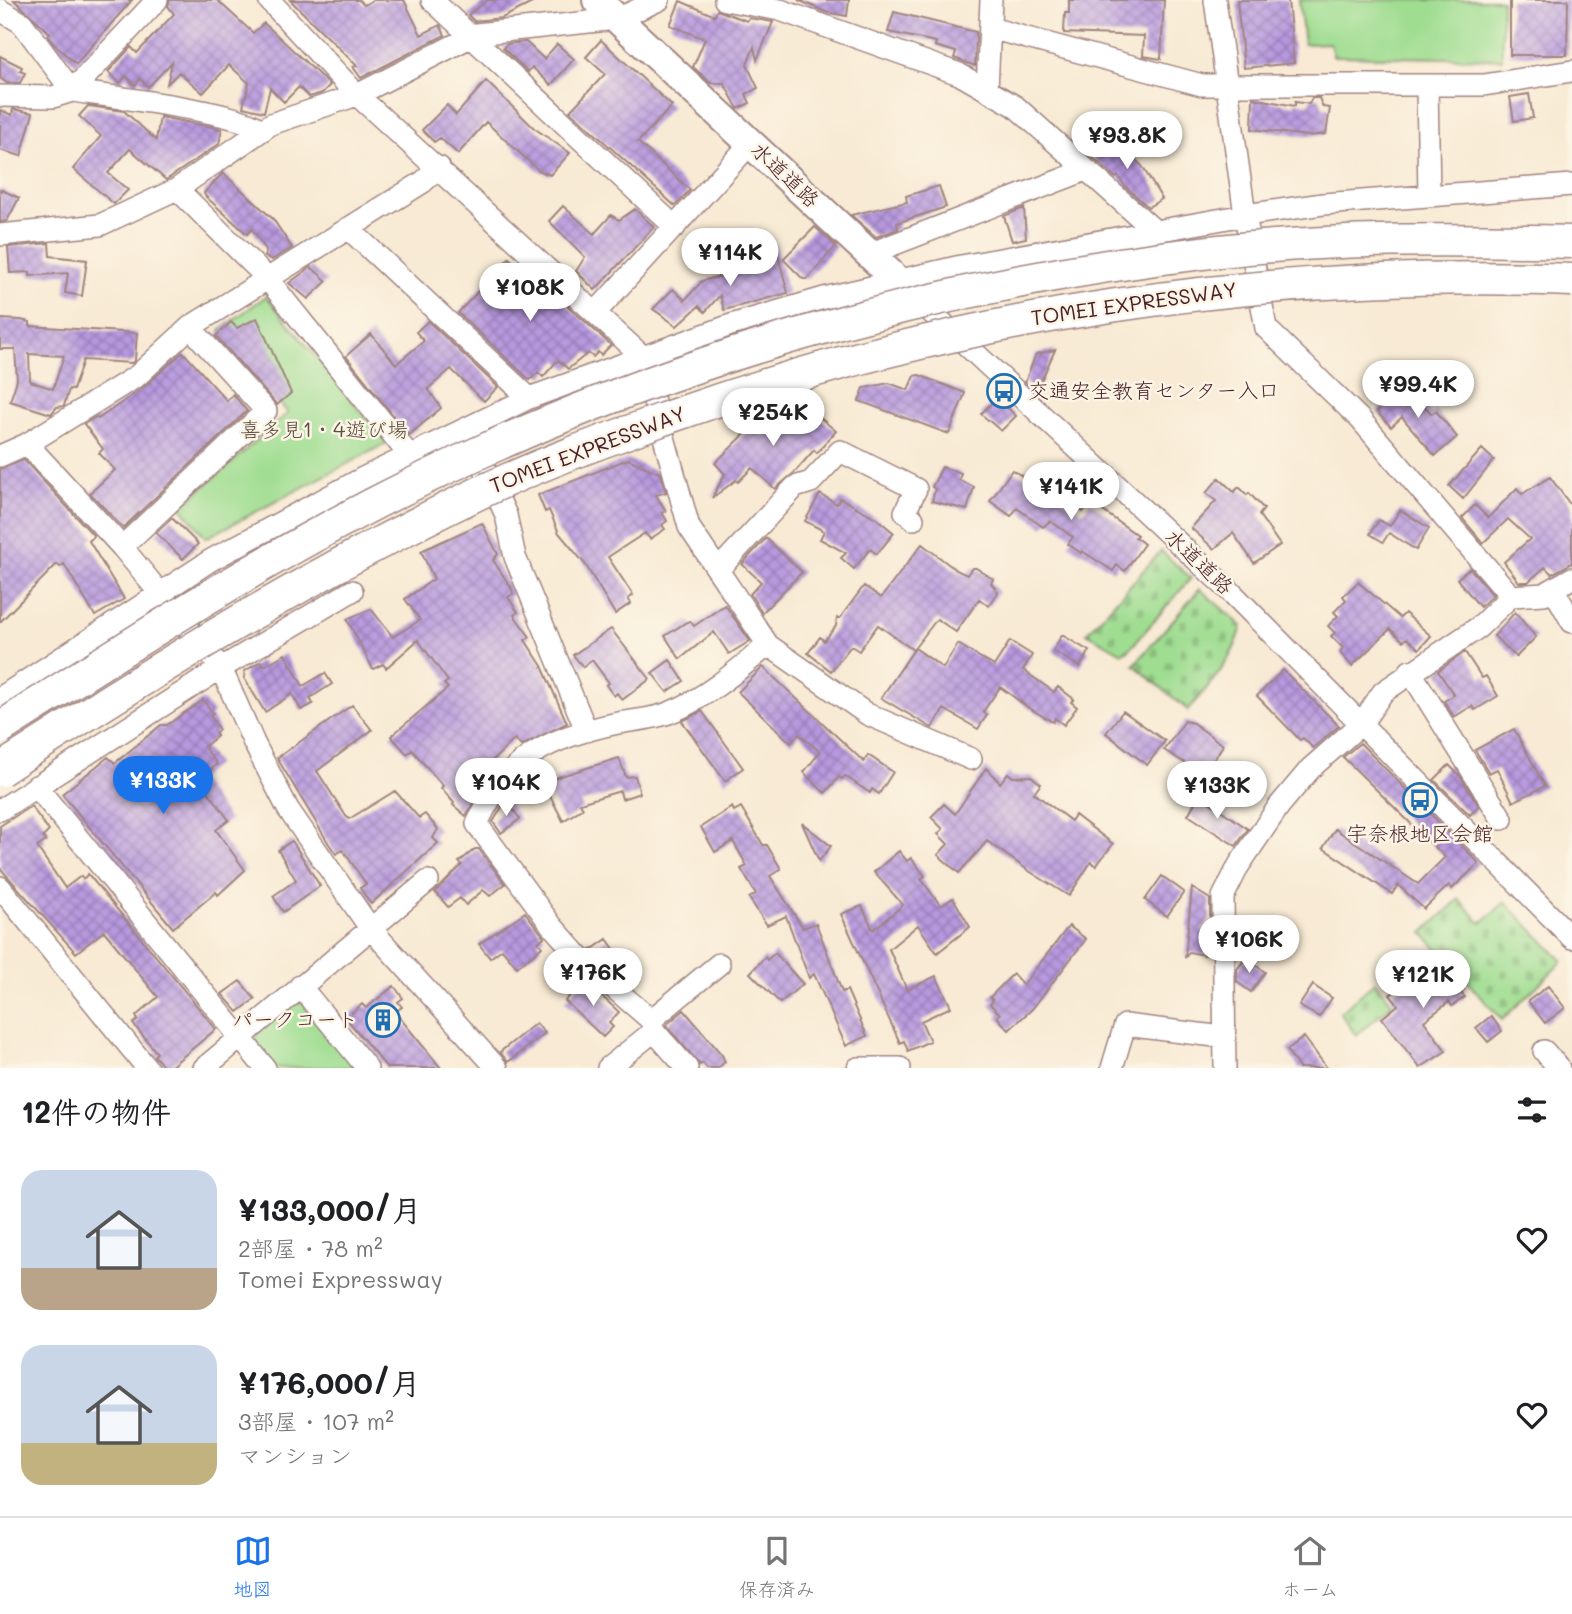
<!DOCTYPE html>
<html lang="ja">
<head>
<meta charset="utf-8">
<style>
  body { margin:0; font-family:Mali,"Klee One",sans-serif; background:#f2f2f2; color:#202124; height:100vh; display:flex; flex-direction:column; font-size:26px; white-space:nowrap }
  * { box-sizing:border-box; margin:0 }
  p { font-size:23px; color:#757577 }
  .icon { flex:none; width:38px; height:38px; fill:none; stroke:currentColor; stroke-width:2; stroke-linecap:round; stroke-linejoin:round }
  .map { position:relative; height:1068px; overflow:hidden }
  .details { display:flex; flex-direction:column; background:#fff; flex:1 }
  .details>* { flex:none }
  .price { position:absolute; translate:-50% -60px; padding:0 16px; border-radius:24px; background:#fff; color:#222; font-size:23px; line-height:46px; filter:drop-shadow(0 2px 4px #0008) }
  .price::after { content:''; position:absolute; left:50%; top:42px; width:21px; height:16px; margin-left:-10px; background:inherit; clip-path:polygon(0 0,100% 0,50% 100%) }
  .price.active { background:#1a73e8; color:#fff }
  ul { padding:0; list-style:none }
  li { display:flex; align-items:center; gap:21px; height:175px; padding:0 21px }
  li span { display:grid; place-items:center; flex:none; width:196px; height:140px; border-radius:21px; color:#555 }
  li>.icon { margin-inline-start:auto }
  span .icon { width:84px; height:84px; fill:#fffc; stroke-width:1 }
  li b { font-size:30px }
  h2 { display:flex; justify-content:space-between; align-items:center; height:84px; padding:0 21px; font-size:30px }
  .tab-bar { display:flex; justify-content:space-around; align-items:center; height:98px; border-top:2px solid #e0e0e0; background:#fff; font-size:19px; color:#757577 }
  .tab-bar a { display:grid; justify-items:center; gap:4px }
  .tab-bar .active { color:#1a73e8 }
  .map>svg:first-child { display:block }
  .cemetery { fill:url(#cemetery-stones); stroke:#747e5e; stroke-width:2 }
  .green { fill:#9fdd91; stroke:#747e5e; stroke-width:2 }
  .building { fill:url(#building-cross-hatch); fill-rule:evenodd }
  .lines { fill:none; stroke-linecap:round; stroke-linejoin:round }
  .minor-casing { stroke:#a18480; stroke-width:24 }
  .major-casing { stroke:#a18480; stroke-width:32 }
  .minor { stroke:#fff; stroke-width:21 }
  .major { stroke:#fff; stroke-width:28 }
  .highway-bridge-casing { stroke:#a18480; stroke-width:35; stroke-linecap:butt }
  .highway-bridge { stroke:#fff; stroke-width:32 }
  .labels { text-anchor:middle; stroke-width:5; stroke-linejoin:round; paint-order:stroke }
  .street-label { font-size:21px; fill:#4a1f2b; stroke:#fcf5e5 }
  .poi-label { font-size:21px; fill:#4a1f2b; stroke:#fcf5e5; text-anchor:start }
  .park-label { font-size:21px; fill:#5f4e44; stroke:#fcf5e5 }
</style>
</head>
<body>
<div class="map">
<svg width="1572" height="1068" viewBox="0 0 1572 1068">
  <defs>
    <pattern id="cemetery-stones" width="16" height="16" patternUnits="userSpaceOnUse" patternTransform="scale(1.75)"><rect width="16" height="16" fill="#9fdd91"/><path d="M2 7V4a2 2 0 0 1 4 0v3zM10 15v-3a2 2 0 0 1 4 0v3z" fill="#8abd7d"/></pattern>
    <pattern id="building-cross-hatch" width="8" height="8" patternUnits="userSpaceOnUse" patternTransform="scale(1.75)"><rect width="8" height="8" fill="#b799df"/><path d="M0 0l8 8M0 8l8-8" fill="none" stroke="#977cb5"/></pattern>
  </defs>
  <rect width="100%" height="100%" fill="#fcf5e5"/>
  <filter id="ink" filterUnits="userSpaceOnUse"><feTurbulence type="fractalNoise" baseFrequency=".0143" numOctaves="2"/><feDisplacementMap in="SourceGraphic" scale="14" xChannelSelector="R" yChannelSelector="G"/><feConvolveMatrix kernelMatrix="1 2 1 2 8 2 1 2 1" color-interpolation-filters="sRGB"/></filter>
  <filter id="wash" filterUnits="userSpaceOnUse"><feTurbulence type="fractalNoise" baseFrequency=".00686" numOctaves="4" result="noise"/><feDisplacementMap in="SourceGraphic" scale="28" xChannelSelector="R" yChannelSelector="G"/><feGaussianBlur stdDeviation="1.57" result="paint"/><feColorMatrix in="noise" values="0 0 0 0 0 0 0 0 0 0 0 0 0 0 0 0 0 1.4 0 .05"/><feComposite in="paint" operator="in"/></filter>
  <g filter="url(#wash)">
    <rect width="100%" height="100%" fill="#f8ead4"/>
    <!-- cemetery -->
    <path class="cemetery" d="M1161,551L1191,578L1129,650L1122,653L1087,633Z
      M1200,589L1242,626C1233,661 1211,683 1188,710L1134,665Z
      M1459,899L1481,923L1505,902L1563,961L1502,1020L1423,933Z
      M1375,982L1393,1004L1356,1035L1340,1013Z"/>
    <!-- green -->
    <path class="green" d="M1299,0H1502V59L1333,56L1330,43L1304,44Z
      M266,296L387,443L206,538L181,507L288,413L220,330Z
      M295,1001H305L360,1068H275L254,1042L257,1031Z"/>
    <g id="blocks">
      <!-- building -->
      <path class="building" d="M14,0H132L76,64L54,44L48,36L50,33Z
        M170,0H217L253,33L264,23L330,85L322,93L309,97L299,87L284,102L270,88L264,112L243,107L249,83L229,65L203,93L179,72L167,84L172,62L148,87L140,79L135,85L126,76L120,83L108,72L131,47L137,53L174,14L168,6Z
        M290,0H359L364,5L373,0H404L421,35L440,25L445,35L361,78L353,67L357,66Z
        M488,0H538L502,18L474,21L468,15Z
        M798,0H849L847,16L826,12Z
        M1069,0H1164L1161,59L1143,56L1144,36L1064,33L1065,13H1069Z
        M1237,0H1288L1294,63L1244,68Z
        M1510,0H1568L1567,55H1510Z
        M680,1L715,16L717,10L747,21L749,18L773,22L757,60L754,47L747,65L758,88L746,94L750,103L738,109L724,83H711L693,67L705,39L670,25Z
        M894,12L976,32L975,66L954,58L956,52L935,46L936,42L888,32Z
        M601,40L672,106L638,142L690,190L675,206L570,111L605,74L586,57Z
        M526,42L544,59L557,44L574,59L551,85L532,67L528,72L503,48L507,44Z
        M0,56L22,67L20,71L25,73L20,83H7L0,78Z
        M486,81L534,128L570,153L550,175L538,170L486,122L458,154L440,138L434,142L422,130L447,105L456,115Z
        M1529,94L1533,118L1514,121L1510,97Z
        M1253,98L1295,106V102L1309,104L1312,98H1319L1323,107L1330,108L1326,134L1308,136L1252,129Z
        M88,106L124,111L156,140L160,117L222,129L219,144L166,180L130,149L108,173L128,190L114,204L73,169L101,136L79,116Z
        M13,109L33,113L21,156L0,150V110L12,115Z
        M1112,136L1142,166L1162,199L1148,207L1125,186L1118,176L1116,178L1092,157Z
        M223,173L273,219L292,248L272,260L265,257L266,250L252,229L247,234L205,196L204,193Z
        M939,186L946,207L897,223L898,229L876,237L851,215L907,202L906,196Z
        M0,189L19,198L7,221L0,222Z
        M563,206L594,234L611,215L619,220L635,209L654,227L595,290L576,271L585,257L549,221Z
        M1024,208L1026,238L1012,241L1004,216Z
        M815,227L836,246L807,279H803L783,259Z
        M766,236L775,244L788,293L724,310L720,295L705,312L699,306L677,326L653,309L673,289L685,300L702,281L770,263L755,249Z
        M49,243L50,256L87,260L82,296L65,293L68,273L30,276V272L10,273L8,247Z
        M509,258L545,293L549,289L611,345L601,355L598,352L593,357L588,353L568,369L558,360L543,377L538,372L530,380L458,313Z
        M311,267L327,281L308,299L289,283Z
        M257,318L291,393L277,405L216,336L231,322L237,328Z
        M0,319L21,320L30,322V326L137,333L135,360L132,363L83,360L73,390L69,389L64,406L57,407L51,414L10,401L17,380L15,349H0ZM29,354L64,356L53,389L30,381Z
        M428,321L498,387L484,401L451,369L428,389L441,408L409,435L346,356L371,334L396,364L424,341L416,332Z
        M1055,350L1036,392L1025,382L1036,354Z
        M183,352L227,401L233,394L247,411L123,528L90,493L115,470L99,453L103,449L84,424L96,417L98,419L144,387Z
        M919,375L965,393L949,434L859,401L864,388L889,383L908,390L914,376Z
        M1405,386L1432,414L1436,411L1457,437L1435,456L1402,417L1391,427L1377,412Z
        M997,397L1016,416L1001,431L981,414Z
        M800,408L806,430L818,416L836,431L817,453L814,450L794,473L775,489L752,468L738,482L736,480L712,498L725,474L715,463L746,433L743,422Z
        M1482,449L1494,460L1463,499L1449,486Z
        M628,459L661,474L666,492L656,495L666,511L662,513L667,521L662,525L665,529L650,539L645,533L608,557L633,595L628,599L631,603L615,614L585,564L559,533L549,510L545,512L538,495Z
        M24,460L94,536L89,541L124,599L95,616L64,564L60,567L57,564L0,622V469Z
        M942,467L961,473L959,480L974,487L967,510L932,501L935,489L932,487Z
        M1012,470L1083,512L1090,502L1137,535L1135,537L1144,544L1125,571L1117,565L1113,571L1082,551L1081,553L1068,544L1073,537L1050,521L1043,527L1017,508L1011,516L990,501Z
        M1550,477L1572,507V563L1552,574L1545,567L1528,582H1519L1504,562L1530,539L1508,519L1483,543L1462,518L1475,505L1488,518L1517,488L1522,494Z
        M1219,478L1234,492L1239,487L1247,495L1249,493L1264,509L1259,515L1280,545L1254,563L1233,533L1214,549L1191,528L1216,501L1206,493Z
        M820,494L837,504L840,498L876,518L894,533L877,554L870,549L854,569L841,558L846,553L820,539L824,531L805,521Z
        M1400,510L1429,528L1416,550L1389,533L1383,542L1370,534L1379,520L1390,526Z
        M172,518L198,544L183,559L156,533Z
        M482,523L498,554L493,560L512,589L513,594L508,597L518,612L514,615L530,637L525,640L542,666L567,723L521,746L515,739L470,782L481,790L466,816L453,805L454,803L441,788L443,786L412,750L407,754L391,736L448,688L444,684L448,681L418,640L386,668L383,664L373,669L347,619L371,609L393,637L420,620L405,599L434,579L421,551Z
        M766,538L802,572L762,613L750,594L761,582L742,564Z
        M922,544L956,570L967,575L972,568H976L993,579L991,583L998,592L989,606L979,599L956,632L937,619L913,650L878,625L859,651L851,646L831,671L808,653L820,637L824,641L836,626L837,618H840L864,586L881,598Z
        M1470,568L1493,595L1480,607L1457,579Z
        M1358,582L1400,618L1405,613L1431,636L1419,649L1407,638L1403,641L1390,629L1352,666L1342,655L1340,652L1343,648L1331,636L1335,633L1328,626L1338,616L1334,612L1346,600L1343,596Z
        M725,605L750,641L729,654L714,632L680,659L665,636L685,623L690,621L694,626Z
        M1515,612L1536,637L1516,657L1494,636Z
        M611,629L650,679L622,700L617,693L614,696L606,685L609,683L592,660L583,667L573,655Z
        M1062,635L1089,651L1080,667L1053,651Z
        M1010,641L1032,655L1023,670L1054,692L1058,687L1074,699L1071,702L1077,707L1064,725L1055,718L1053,722L1029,708L1000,687L983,712L987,715L978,729L944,709L932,728L881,698L915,648L943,668L958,644L994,666Z
        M1465,652L1482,678L1486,676L1498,696L1475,710L1472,706L1454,717L1444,701L1454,695L1438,671Z
        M285,654L303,686L325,673L332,684L310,698L313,704L301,710L292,694L265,712L244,678L245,671L261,661L264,666Z
        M670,660L684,681L667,692L652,673Z
        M763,667L864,762L868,755L893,772L879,794L872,789L870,793L845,776L842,779L839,777L825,793L808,777L804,772L820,752L799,734L791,743L738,692Z
        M1283,670L1339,726L1313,748L1303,738L1300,740L1257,696Z
        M203,700L213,713L210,715L219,730L215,733L217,736L204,747L217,764L199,779L229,820L216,830L245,870L218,895L216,892L173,928L62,794L108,757L115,763L161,725H167Z
        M352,705L372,730L317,771L346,816L349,819L395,791L419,818L425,814L438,829L433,838L438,843L371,904L360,888L366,884L343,850L336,854L329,844L277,758Z
        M702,711L743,768L725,781L682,721Z
        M1123,711L1165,741L1147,765L1106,733Z
        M1185,721L1193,723L1223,745L1202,779L1191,771L1193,768L1164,750Z
        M1514,729L1545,786L1513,802L1497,769L1489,773L1475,750Z
        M1360,743L1479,863L1452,889L1449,885L1424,909L1398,885L1392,894L1323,848L1335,829L1418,884L1445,857L1343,757Z
        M619,758L626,777L635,776L640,793L622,799L620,791L580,803L583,808L563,821L545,786L558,777Z
        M1449,765L1460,776L1479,806L1470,815L1434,780Z
        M986,768L1000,783L1008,773L1013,777L1031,776L1041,784L1034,793L1071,821L1075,815L1113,844L1096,866L1091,862L1069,896L1029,871L987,841L959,873L938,855L948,844L938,834L943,829L931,817L944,804L955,814Z
        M1199,795L1248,829L1236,846L1188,815Z
        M506,800L520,819L501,833L493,822Z
        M31,806L49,831L43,837L46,841L37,847L65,888L81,876L83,879L88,874L216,1029L169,1068H164L158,1060L154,1056L157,1053L133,1024L138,1020L136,1016L158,997L104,931L76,953L0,868V826Z
        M732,807L734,811L741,807L763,845H767L781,869L770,876L803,928L816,923L842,992L847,990L867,1036L846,1046L814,974L809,978L786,916L767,925L749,898L756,894L741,869L747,866L733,841L715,852L701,827Z
        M802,823L831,846L819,861Z
        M292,841L320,886L283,912L273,896L296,880L278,850Z
        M475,849H479L505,884L490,896L483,890L466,905L460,898L448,907L435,892L462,865L459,862Z
        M899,851L907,861L911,858L925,876L921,879L941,906L953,898L970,927L937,953L918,925L889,949L907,990L936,976L951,1007L921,1021L930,1041L908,1051L904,1041L900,1043L841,914L862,906L873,930L903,905L874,872Z
        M1162,876L1184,892L1167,916L1145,900Z
        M1192,888L1210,899V918L1202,931L1210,932V946L1206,943L1205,955L1189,952L1185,958Z
        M525,912L544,937L538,942L542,947L517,967L502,949L490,958L479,944Z
        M1069,926L1086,939L1032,1009L1009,1030L997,1017L1000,1014L990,1004L993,1001L990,997L1013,974L1023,985Z
        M607,939L622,960L611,968L591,950Z
        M775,953L803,984L780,1003L750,973L765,957L767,960Z
        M1439,957L1464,990L1461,993L1465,997L1452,1006L1449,1002L1424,1021L1446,1051L1420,1068L1382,1018L1398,1005L1390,995Z
        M1246,958L1265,972L1251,992L1237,982V969Z
        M584,980L619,1012L609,1023L613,1027L603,1037L565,1001Z
        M240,981L255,999L238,1012L222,994Z
        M1313,985L1332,998L1319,1017L1299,1006Z
        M394,986L403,998L398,1002L402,1007L395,1012L441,1068H387L346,1018L362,1004L366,1008Z
        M1548,986L1565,1008L1545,1023L1528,1001Z
        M684,1010L722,1055L725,1062L718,1068H707L703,1063L700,1065L666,1025Z
        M1491,1016L1502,1031L1488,1042L1476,1028Z
        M536,1023L545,1033L508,1062L500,1052Z
        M1304,1037L1327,1068H1299L1287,1050Z"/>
    </g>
  </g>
  <g filter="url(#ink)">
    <use href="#blocks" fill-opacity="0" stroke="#a18480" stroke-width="2"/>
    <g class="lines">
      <!-- minor casing -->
      <g class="minor-casing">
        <path id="minor" d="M269,0L357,95L641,355L689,527L768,645L867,714L971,759
          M432,0L675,227
          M725,0L780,10L959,74L1015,106L1155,231
          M1215,0L1245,215L1266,328L1360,419L1511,596
          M0,10L22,23L72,91L157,0
          M990,28L1202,85H1484L1572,71
          M1427,85L1429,195
          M987,90L991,0
          M0,96L53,97L72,91C99,95 252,113 261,131
          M177,189L266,277L409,455
          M348,228L529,398
          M0,235L100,225L177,189L271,124L357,95L476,34L617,19L659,0
          M869,254L1086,170
          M916,298L1232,593L1572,938
          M596,312L751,143
          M473,443L506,515L515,557L586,730
          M27,444L122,547L221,668L254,743L288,809L370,928L497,1068
          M0,456L27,444L137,376L190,327L423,182L439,167
          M122,547L266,411L190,327
          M718,570L795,487L811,482L840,451L916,489L905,512L913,519
          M1554,590L1572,622
          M1410,671L1502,819
          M0,698L211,560L363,478L529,398L731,325L824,298L961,266L1245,215L1323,204L1572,185
          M36,786L265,1068
          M0,810L221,668L352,591
          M0,887L147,1068
          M300,986L367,1068
          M651,1020L585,963L552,926L477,824C507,757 550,737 618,723C635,720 655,719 671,712C706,698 739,669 768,645
          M1544,1051L1559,1068
          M204,1068L428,881
          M608,1068L654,1031
          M687,1068L654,1031L651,1020L719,964
          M858,1068H900
          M1112,1068L1125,1025L1223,1037
          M1225,1068L1223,897L1239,865L1279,806L1311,768L1362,723L1383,692L1479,627L1511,596L1544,594L1572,578"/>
      </g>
      <!-- major casing -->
      <g class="major-casing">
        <path id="major" d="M597,0L897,280"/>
      </g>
      <!-- minor -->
      <use href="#minor" class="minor"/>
      <!-- major -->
      <use href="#major" class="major"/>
      <!-- highway-bridge casing -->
      <g class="highway-bridge-casing">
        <path id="highway-bridge" d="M0,728C128,646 255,564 391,495C646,365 926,285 1210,252C1330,238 1452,239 1572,242
          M0,770C156,669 313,572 481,492C542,463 606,440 669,417C959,314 1265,268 1572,280"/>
      </g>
      <!-- highway-bridge -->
      <use href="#highway-bridge" class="highway-bridge"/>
    </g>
  </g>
  <!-- icons -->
  <defs>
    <g id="bus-ring" transform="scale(1.75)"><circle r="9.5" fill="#fcf5e5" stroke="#1f6fb2" stroke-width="1.5"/><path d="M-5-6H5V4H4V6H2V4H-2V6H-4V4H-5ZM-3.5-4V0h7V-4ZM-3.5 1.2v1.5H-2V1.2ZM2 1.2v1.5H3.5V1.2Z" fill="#1f6fb2"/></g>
    <g id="building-ring" transform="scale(1.75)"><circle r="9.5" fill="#fcf5e5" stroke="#1f6fb2" stroke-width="1.5"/><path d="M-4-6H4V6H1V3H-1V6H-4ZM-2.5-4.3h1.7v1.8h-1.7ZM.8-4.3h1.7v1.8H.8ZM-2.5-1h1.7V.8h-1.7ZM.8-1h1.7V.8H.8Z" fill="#1f6fb2"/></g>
  </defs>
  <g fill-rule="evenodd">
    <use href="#bus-ring" x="1004" y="391"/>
    <use href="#bus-ring" x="1420" y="800"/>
    <use href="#building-ring" x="383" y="1020"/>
  </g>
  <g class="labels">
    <!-- street labels -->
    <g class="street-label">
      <text transform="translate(785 175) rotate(43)" y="7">水道道路</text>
      <text transform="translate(1134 304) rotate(-8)" y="7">TOMEI EXPRESSWAY</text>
      <text transform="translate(588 450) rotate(-21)" y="7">TOMEI EXPRESSWAY</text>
      <text transform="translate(1199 562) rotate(43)" y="7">水道道路</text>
    </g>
    <!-- poi labels -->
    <g class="poi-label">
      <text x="1028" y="398">交通安全教育センター入口</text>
      <text x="1420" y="841" text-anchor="middle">宇奈根地区会館</text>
      <text x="358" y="1027" text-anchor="end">パークコート</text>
    </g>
    <!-- park labels -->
    <g class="park-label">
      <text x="324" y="437">喜多見1・4遊び場</text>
    </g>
  </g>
</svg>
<b class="price" style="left:1127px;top:171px">¥93.8K</b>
<b class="price" style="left:730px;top:288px">¥114K</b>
<b class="price" style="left:530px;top:323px">¥108K</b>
<b class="price" style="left:1418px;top:420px">¥99.4K</b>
<b class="price" style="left:773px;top:448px">¥254K</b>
<b class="price" style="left:1071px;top:522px">¥141K</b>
<b class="price active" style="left:163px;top:816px">¥133K</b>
<b class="price" style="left:506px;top:818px">¥104K</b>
<b class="price" style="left:1217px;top:821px">¥133K</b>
<b class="price" style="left:1249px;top:975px">¥106K</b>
<b class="price" style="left:593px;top:1008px">¥176K</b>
<b class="price" style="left:1423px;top:1010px">¥121K</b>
</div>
<section class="details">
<h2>12件の物件<svg class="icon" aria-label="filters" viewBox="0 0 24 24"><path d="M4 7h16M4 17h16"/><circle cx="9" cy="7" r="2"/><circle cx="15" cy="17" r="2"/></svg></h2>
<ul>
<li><span style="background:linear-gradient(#c9d6e8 70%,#b9a48a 0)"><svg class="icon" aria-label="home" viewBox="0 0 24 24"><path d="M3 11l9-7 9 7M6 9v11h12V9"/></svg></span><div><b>¥133,000/月</b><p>2部屋 · 78 m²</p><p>Tomei Expressway</p></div><svg class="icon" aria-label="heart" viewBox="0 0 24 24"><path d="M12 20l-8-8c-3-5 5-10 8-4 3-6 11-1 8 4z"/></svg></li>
<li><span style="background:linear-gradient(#c9d6e8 70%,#c2b280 0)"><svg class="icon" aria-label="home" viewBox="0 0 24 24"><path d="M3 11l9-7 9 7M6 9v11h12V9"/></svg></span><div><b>¥176,000/月</b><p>3部屋 · 107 m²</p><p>マンション</p></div><svg class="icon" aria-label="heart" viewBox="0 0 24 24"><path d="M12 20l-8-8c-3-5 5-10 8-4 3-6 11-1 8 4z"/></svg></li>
</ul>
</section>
<nav class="tab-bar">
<a class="active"><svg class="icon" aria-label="map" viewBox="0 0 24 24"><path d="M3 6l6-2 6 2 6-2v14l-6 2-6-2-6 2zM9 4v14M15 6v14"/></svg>地図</a>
<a><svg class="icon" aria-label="saved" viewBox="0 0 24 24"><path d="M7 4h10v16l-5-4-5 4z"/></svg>保存済み</a>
<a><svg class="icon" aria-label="home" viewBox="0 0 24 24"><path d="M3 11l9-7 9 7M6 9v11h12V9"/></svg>ホーム</a>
</nav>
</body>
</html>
